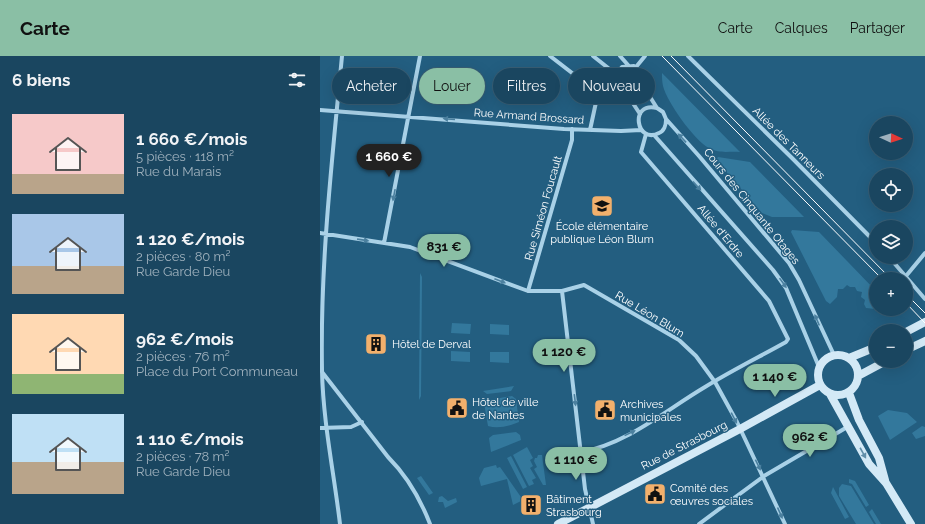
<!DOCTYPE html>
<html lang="fr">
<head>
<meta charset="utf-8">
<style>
  body { margin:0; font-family:Raleway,sans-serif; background:#234d66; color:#f1f3f6; height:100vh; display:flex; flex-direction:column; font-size:15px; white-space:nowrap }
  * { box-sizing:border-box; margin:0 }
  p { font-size:13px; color:#9fb1bd }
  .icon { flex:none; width:22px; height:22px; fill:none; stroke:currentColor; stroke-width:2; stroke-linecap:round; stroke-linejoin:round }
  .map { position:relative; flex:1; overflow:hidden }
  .sheet { display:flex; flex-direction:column; background:#1a4660; width:320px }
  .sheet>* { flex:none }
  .hud { position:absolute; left:12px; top:12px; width:380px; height:36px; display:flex; gap:8px }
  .needle { width:26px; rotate:93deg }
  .fabs { position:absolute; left:549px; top:60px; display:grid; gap:8px }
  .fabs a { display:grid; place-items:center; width:44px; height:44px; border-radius:50%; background:#1a4660; box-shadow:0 4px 16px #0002,0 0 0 1px #385e75; font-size:20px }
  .price { position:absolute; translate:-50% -34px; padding:0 9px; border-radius:14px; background:#8abfa5; color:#111; font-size:13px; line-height:26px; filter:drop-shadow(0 1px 2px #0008) }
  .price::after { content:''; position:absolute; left:50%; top:24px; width:12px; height:9px; margin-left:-6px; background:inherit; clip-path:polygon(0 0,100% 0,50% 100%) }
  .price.on { background:#222; color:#fff }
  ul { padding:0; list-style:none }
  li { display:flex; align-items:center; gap:12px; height:100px; padding:0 12px }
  li span { display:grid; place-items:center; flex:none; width:112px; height:80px; border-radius:0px; color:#555 }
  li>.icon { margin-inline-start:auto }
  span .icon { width:48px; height:48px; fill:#fffc; stroke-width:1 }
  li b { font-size:17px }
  h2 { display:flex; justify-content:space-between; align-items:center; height:48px; padding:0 12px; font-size:17px }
  .pill { padding:0 14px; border-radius:18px; background:#1a4660; box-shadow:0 4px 16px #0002,0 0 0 1px #385e75; font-size:14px; line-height:36px }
  .pill.on { background:#8abfa5; color:#111 }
  header { display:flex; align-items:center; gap:24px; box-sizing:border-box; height:56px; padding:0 20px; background:#8abfa5; color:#111 }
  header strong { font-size:19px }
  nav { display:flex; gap:22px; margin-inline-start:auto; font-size:14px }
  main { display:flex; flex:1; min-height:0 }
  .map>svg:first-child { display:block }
  .green { fill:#33789c }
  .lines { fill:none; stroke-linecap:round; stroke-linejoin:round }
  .street { stroke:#a9d1e7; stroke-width:4 }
  .secondary { stroke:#d3e9f6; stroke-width:8 }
  .tram { stroke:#fff; stroke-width:1 }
  .oneway { fill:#4b809f }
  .oneway2 { fill:#618fa9 }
  .labels { text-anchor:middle; stroke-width:3; stroke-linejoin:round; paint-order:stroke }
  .street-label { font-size:11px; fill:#fff; stroke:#235e80 }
  .poi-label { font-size:11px; fill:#fff; stroke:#235e80; text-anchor:start }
</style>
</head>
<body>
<header>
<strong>Carte</strong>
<nav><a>Carte</a><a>Calques</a><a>Partager</a></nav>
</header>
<main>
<section class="sheet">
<h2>6 biens<svg class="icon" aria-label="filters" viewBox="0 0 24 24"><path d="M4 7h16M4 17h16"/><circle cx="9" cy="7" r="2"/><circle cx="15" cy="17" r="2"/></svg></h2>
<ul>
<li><span style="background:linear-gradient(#f6c9c9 75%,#b9a48a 0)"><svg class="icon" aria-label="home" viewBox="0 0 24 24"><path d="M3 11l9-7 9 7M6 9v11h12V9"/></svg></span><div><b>1 660 €/mois</b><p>5 pièces · 118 m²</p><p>Rue du Marais</p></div></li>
<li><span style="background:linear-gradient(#a9c7e8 65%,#b9a48a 0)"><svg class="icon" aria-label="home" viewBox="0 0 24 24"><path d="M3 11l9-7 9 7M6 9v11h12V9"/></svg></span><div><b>1 120 €/mois</b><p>2 pièces · 80 m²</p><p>Rue Garde Dieu</p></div></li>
<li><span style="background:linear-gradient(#ffd9b3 75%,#8fb573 0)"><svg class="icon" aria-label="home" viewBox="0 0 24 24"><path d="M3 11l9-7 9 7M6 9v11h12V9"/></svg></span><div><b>962 €/mois</b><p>2 pièces · 76 m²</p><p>Place du Port Communeau</p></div></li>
<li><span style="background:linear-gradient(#bfe0f5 60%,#b9a48a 0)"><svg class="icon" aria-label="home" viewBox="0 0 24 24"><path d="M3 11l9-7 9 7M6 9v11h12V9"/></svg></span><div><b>1 110 €/mois</b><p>2 pièces · 78 m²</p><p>Rue Garde Dieu</p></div></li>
</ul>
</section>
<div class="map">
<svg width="605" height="468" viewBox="0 0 605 468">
  <rect width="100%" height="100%" fill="#235e80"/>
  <!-- green -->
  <path class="green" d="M342,17L420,96C407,95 401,98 389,92C374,84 347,46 343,30C342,26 342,21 342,17Z
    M398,101L430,106L484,161H452L442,157L396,104Z
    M472,174L499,176L556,235V253L546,252L544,248L545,244L541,241L542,236L537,235L535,231H530L527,229L523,233H518L517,241L510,248L506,245L471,176Z
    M100,217L102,221L101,340L99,344Z
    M132,267L151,268L150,278L131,277Z
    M170,268L189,269V279L170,278Z
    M131,295L150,296V306L131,305Z
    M170,296H189V307L170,306Z
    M194,330L191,335L167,338L163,335Z
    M192,340L196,343L199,366C190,370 178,373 168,370L164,347L168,344Z
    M568,354L587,357L597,366L570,384L558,360Z
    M602,370L605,371V380L596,383L592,377Z
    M196,376L200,379L201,384L171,396L169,382L173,379Z
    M207,391L213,402L210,404L213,410L210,412L216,422L212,424L214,428L209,430L193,399Z
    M218,399H222L226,429H223L214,413L217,411L214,405L215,402H217Z
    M191,400L207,431L203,433L187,402Z
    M176,409L177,412L180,411L203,444L193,449L187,423L161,430L159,422L164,412Z
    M101,420L113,437L109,439L97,422Z
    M529,423L535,425L549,449L546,451L532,428L529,427Z
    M522,428L531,430L554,468H536L519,440V432Z
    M513,431L529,461L525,463L511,437Z
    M122,440L128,445L136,442L137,446L125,452L123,446H118L119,441Z
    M552,453L561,468H556L549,456Z"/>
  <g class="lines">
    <!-- street -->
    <path class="street" d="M230,0L278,37L270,74
      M273,0L297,19
      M300,0L308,9
      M368,0L472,102L556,187
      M316,11L325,0
      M320,25L337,52L343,56L346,63L379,100L469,207L479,224L514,299
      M304,31H314L320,25V17L314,10L302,11L298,16L297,23L320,58
      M337,52C309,45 316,89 339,77C344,75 346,69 346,64
      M0,54L244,73L301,75L321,74
      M334,79L453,214L466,232L499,311
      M0,177L90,191L208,235H242L264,229L359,284L376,300L395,326L417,366L465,468
      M64,187L100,0
      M569,201L605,243
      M586,220L605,197
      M208,235L252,84V73
      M242,235L265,433L273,468
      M2,316L68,401C88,421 100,442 110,468
      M0,372L31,371L42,366
      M261,396C307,388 346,354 385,331C411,315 439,301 466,286L468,283L449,245L321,96L326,78
      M20,468C14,417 3,366 2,314C0,209 12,105 22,0
      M379,468L444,420L529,370"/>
    <!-- secondary -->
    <path class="secondary" d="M586,276L605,266
      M586,294L605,285
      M498 319a20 20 0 1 1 40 0a20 20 0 1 1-40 0Z
      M529,302L556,291
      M538,320L566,305
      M529,337L539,364L559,402L565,424
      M510,338L549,408L566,427L591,468
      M238,468L420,373L500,329"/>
    <!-- tram -->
    <path class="tram" d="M342,0L562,223
      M351,0L571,223
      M586,238L605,257
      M586,247L605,267"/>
  </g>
  <!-- one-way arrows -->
  <defs><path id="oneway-solid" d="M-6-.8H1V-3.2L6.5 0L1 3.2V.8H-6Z"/></defs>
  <g class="oneway">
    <use href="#oneway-solid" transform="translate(129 63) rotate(-176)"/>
    <use href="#oneway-solid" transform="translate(362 82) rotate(-133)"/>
    <use href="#oneway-solid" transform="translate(377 130) rotate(48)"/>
    <use href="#oneway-solid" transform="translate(74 139) rotate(101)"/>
    <use href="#oneway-solid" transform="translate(43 184) rotate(8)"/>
    <use href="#oneway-solid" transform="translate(180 225) rotate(21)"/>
    <use href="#oneway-solid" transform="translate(463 227) rotate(55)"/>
    <use href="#oneway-solid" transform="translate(497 264) rotate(-113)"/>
    <use href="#oneway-solid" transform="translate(255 344) rotate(83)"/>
    <use href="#oneway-solid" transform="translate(414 362) rotate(62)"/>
    <use href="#oneway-solid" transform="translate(310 377) rotate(-26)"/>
    <use href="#oneway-solid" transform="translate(438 409) rotate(64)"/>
    <use href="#oneway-solid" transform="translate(460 457) rotate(66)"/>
  </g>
  <use class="oneway2" href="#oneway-solid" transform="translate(543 397) rotate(61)"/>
  <!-- icons -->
  <defs>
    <g id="school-square" transform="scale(1.15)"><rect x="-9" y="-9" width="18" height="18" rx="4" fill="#f2b06c" stroke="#235e80"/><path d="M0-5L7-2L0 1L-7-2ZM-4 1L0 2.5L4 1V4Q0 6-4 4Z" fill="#111"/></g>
    <g id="building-square" transform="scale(1.15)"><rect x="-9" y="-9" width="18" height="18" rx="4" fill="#f2b06c" stroke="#235e80"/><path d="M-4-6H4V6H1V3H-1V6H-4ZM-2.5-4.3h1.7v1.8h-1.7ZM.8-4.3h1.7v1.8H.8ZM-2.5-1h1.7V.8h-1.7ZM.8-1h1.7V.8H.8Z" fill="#111"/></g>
    <g id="civic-square" transform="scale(1.15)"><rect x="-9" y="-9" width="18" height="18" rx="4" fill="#f2b06c" stroke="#235e80"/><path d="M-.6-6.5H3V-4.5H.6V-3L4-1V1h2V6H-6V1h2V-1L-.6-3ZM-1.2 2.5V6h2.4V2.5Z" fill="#111"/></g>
  </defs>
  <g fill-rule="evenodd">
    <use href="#school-square" x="282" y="150"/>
    <use href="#building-square" x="56" y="288"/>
    <use href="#civic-square" x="137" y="352"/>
    <use href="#civic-square" x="285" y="354"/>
    <use href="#civic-square" x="335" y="438"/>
    <use href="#building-square" x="211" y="449"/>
  </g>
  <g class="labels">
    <!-- street labels -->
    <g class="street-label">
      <text transform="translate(209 60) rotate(4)" y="4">Rue Armand Brossard</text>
      <text transform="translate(469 87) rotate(45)" y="4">Allée des Tanneurs</text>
      <text transform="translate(432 150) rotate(51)" y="4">Cours des Cinquante Otages</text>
      <text transform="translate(223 152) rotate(-74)" y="4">Rue Siméon Foucault</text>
      <text transform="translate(401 175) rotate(50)" y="4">Allée d'Erdre</text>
      <text transform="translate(330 258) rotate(31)" y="4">Rue Léon Blum</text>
      <text transform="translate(364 389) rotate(-27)" y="4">Rue de Strasbourg</text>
    </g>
    <!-- poi labels -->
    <g class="poi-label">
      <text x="282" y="174" text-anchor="middle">École élémentaire<tspan x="282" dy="13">publique Léon Blum</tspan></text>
      <text x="72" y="292">Hôtel de Derval</text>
      <text x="152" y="350">Hôtel de ville<tspan x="152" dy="13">de Nantes</tspan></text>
      <text x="300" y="352">Archives<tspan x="300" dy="13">municipales</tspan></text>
      <text x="350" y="436">Comité des<tspan x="350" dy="13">œuvres sociales</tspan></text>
      <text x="226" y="447">Bâtiment<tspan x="226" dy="13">Strasbourg</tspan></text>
    </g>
  </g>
</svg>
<div class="fabs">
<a><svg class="needle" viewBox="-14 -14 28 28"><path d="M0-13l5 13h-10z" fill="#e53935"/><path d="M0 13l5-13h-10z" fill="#9fb1bd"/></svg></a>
<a><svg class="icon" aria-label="locate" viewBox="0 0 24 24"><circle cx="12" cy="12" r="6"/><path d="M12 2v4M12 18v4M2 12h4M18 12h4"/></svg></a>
<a><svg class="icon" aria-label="layers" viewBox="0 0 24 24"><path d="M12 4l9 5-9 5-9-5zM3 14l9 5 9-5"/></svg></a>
<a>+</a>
<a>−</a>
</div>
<b class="price on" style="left:69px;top:122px">1 660 €</b>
<b class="price" style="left:124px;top:212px">831 €</b>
<b class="price" style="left:244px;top:317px">1 120 €</b>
<b class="price" style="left:455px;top:342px">1 140 €</b>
<b class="price" style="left:490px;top:402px">962 €</b>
<b class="price" style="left:256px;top:425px">1 110 €</b>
<div class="hud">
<a class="pill">Acheter</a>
<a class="pill on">Louer</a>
<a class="pill">Filtres</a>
<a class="pill">Nouveau</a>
</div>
</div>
</main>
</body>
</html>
